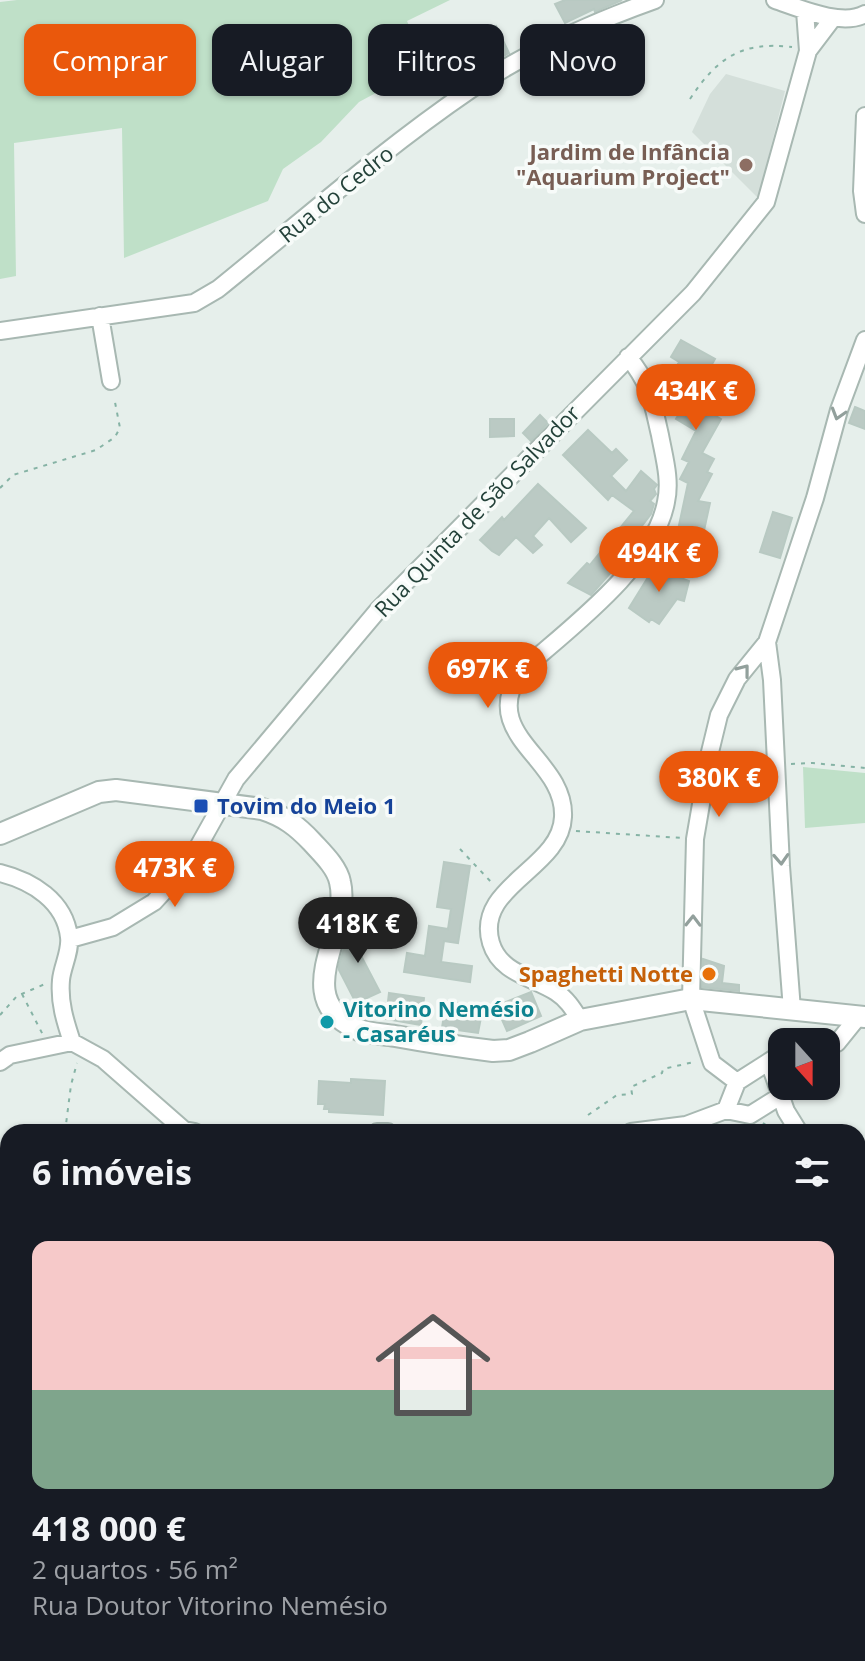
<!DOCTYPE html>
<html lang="pt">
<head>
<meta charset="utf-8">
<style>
  body { margin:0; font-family:"Open Sans",sans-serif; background:#242831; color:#f1f3f6; height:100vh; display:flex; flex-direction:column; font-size:30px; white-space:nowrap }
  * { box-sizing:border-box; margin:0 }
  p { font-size:26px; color:#9ea1a6 }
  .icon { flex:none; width:44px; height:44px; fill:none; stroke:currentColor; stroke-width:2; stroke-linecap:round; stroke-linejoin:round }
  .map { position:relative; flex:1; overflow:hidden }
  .details { position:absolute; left:0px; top:1124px; width:866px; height:538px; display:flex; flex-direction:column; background:#171b24; border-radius:24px 24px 0 0; box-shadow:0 2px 6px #0004 }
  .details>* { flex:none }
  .hud { position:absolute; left:24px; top:24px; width:818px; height:72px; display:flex; gap:16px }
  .needle { width:52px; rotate:159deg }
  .fabs { position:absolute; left:768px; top:1028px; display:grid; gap:16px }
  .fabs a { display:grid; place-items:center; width:72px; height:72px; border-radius:16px; background:#171b24; box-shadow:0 2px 6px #0004; font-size:40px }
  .price { position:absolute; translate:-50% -68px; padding:0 18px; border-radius:28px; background:#ea580c; color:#fff; font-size:26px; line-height:52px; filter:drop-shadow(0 2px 4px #0008) }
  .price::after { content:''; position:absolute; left:50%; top:48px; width:24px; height:18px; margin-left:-12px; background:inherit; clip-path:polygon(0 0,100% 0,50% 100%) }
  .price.current { background:#222; color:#fff }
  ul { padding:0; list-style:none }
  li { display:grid; align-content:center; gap:16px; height:424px; padding:0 32px }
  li+li { border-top:2px solid #363941 }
  li span { display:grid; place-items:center; height:248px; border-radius:16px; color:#555 }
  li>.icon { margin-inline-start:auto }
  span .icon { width:144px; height:144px; fill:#fffc; stroke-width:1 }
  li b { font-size:34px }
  h2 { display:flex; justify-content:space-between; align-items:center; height:96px; padding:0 32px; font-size:34px }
  .pill { padding:0 28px; border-radius:16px; background:#171b24; box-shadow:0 2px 6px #0004; font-size:28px; line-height:72px }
  .pill.current { background:#ea580c; color:#fff }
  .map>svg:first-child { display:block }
  .built { fill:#d4dfda }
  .green { fill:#bfe0c8 }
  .building { fill:#bbcac4; stroke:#b8c9c2; stroke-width:2 }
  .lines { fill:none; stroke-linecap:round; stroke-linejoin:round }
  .minor-casing { stroke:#a8b8b2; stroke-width:20 }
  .tertiary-casing { stroke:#a8b8b2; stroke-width:24 }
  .path { stroke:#86b3a5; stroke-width:2; stroke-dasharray:4 6; stroke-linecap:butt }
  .minor { stroke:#fff; stroke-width:16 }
  .tertiary { stroke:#fff; stroke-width:20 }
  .oneway { stroke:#92a09c }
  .education-dot { fill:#8d6e63; stroke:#f7fbf9; stroke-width:3 }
  .transit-dot { fill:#1a4fb4; stroke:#f7fbf9; stroke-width:3 }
  .food-dot { fill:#e8710a; stroke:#f7fbf9; stroke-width:3 }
  .culture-dot { fill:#0f9aa8; stroke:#f7fbf9; stroke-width:3 }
  .labels { text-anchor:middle; stroke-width:7; stroke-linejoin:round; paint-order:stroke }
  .education-label { font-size:22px; font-weight:bold; fill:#785e54; stroke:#f7fbf9; text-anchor:end }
  .street-label { font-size:22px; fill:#24423a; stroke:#f7fbf9 }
  .transit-label { font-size:22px; font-weight:bold; fill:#164399; stroke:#f7fbf9; text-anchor:start }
  .food-label { font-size:22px; font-weight:bold; fill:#c56008; stroke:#f7fbf9; text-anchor:end }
  .culture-label { font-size:22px; font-weight:bold; fill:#0d838f; stroke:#f7fbf9; text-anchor:start }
</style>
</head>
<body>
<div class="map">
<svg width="865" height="1661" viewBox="0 0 865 1661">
  <rect width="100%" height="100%" fill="#e6efeb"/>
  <!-- built -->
  <path class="built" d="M726,74L785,91L758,198L692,132L710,94Z"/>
  <!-- green -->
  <path class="green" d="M17,0H450L407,21L426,66L359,102L321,142L283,169L268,201L124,258L122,128L14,143L16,276L0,279V2Z
    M803,767L865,773V823L805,828Z
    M865,1312V1661H124L125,1654H858V1313Z
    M0,1428H8V1609H0Z"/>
  <!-- building -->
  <path class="building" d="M565,0H622L595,12L594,9L565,23L555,4Z
    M496,26L509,53L495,61L485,43L482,31Z
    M681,340L715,359L703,380L718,389L706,410L721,419L702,453L714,459L707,472L712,474L698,501L710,503L703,535L678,530L688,483L680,479L689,462L682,459L696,431L676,419L693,391L670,378L679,362L671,357Z
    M855,407L865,411V429L849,423Z
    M540,415L548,423L531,441L523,433Z
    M490,419H514V436L490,437Z
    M588,430L612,453L616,449L627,460L611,476L626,491L641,471L657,485L654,489L656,494L650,501L654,504L651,514L638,531L641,534L636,544L591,595L568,583L587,563L590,565L634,511L612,495L608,500L563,455Z
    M538,484L586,528L571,542L549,518L533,536L542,545L533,553L516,537L499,555L492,551L480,540L502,517L504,520Z
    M773,512L792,518L780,558L760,552Z
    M658,561L676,576L689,581L684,601L677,599L659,624L651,619L649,622L629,608Z
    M444,862L470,866L458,943L444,941L441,962L472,966L470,982L404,972L407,953L425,956L429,926L448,929L451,909L437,907Z
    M368,924L373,934L370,935L372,943L357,948L380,992L356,1003L339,970V965L349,931Z
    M703,959L724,966L722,983L739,985V991L702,987Z
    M531,992L541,1016L507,1031L496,1006Z
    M389,993L424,998L421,1025L386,1019Z
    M446,1001L483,1007L478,1033L442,1028Z
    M351,1079L385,1081L383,1115L329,1112V1109H324L325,1104H318L319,1081L351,1083Z"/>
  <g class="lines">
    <!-- minor casing -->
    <g class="minor-casing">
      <path id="minor" d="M775,0C799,8 842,27 865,14
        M808,51L833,18
        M865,116L862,191L865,214
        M100,316L111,381
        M0,331L194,303L218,289C301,222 382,150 470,90C525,53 593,22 655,0
        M767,642L772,680L781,866L792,1010
        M0,873C32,881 65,901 69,937C71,951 62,967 61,980C59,1002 65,1021 72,1042
        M70,939L113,927L154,902L188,865L236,779L379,609L693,293L766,202L808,51L805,11
        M580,1020C573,1009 567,999 556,992C532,977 500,973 491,943C474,886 561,869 563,817C566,758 478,737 520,672C567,630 654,567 666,502C671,480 664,457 660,435C652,401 651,385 628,357
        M826,1046L837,1043L858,1017
        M0,1062L10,1055L72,1042L103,1059L184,1130L195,1132
        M769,1062L786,1111L799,1132
        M737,1082L712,1063L691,999L695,839L710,752L719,715L737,679L767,642L815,498L839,410L865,340
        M726,1110L750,1115L782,1095
        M377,1132H388
        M631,1132L686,1125L726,1110L737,1082L773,1059L782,1057
        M0,1340L8,1338"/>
    </g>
    <!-- tertiary casing -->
    <g class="tertiary-casing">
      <path id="tertiary" d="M0,834L99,792L116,790L262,809C284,816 297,826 312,842C322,853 337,867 340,882C352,932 286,998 359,1030C370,1034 384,1034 395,1036C428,1042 460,1047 493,1051L509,1050L530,1042L580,1020L691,999L865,1017"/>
    </g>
    <!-- path -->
    <path class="path" d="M690,99C717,58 741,41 792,47
      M0,488L13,475L96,450L115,437L120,428L114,397
      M791,764L813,763L865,768
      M576,831L682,838
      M460,849L492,883
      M22,994L43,1035
      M0,1015L17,996L45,984
      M588,1115L617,1095L632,1094L631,1087L662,1073L663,1069L694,1062
      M763,1123L775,1132
      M65,1132L71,1085L77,1063
      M0,1527L8,1528
      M470,1661L471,1654
      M510,1661L521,1654"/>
    <!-- minor -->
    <use href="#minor" class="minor"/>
    <!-- tertiary -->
    <use href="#tertiary" class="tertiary"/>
  </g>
  <!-- one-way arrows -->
  <defs><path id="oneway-chevron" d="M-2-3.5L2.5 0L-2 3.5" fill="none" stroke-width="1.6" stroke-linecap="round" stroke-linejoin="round" transform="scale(2)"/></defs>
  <g class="oneway">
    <use href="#oneway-chevron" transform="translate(838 414) rotate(107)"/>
    <use href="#oneway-chevron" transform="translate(744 670) rotate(-52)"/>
    <use href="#oneway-chevron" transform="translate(781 859) rotate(87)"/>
    <use href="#oneway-chevron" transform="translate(693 921) rotate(-89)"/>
  </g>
  <!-- markers -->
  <circle class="education-dot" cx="746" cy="165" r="8"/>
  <rect class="transit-dot" x="193" y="798" width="16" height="16" rx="4"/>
  <circle class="food-dot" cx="709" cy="974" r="8"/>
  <circle class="culture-dot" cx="327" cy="1022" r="8"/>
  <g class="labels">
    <!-- education labels -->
    <g class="education-label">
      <text x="730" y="160">Jardim de Infância<tspan x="730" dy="25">"Aquarium Project"</tspan></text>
    </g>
    <!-- street labels -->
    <g class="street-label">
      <text transform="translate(336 194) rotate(-39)" y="8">Rua do Cedro</text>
      <text transform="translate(477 511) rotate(-46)" y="8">Rua Quinta de São Salvador</text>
    </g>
    <!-- transit labels -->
    <g class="transit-label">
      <text x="217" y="814">Tovim do Meio 1</text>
    </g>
    <!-- food labels -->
    <g class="food-label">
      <text x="693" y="982">Spaghetti Notte</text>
    </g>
    <!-- culture labels -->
    <g class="culture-label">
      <text x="343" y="1017">Vitorino Nemésio<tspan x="343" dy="25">- Casaréus</tspan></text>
    </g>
  </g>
</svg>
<div class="fabs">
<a><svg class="needle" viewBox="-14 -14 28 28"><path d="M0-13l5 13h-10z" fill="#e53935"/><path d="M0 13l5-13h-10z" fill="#9ea1a6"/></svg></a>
</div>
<b class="price" style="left:696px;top:432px">434K €</b>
<b class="price" style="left:659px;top:594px">494K €</b>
<b class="price" style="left:488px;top:710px">697K €</b>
<b class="price" style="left:719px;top:819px">380K €</b>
<b class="price" style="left:175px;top:909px">473K €</b>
<b class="price current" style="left:358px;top:965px">418K €</b>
<div class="hud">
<a class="pill current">Comprar</a>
<a class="pill">Alugar</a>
<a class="pill">Filtros</a>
<a class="pill">Novo</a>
</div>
<section class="details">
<h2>6 imóveis<svg class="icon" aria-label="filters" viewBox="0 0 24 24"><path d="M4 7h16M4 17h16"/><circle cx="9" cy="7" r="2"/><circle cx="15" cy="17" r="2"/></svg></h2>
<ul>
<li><span style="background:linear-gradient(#f6c9c9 60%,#7fa58c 0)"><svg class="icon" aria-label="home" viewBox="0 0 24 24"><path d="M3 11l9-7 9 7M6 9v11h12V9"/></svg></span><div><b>418 000 €</b><p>2 quartos · 56 m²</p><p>Rua Doutor Vitorino Nemésio</p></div></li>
</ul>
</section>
</div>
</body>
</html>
